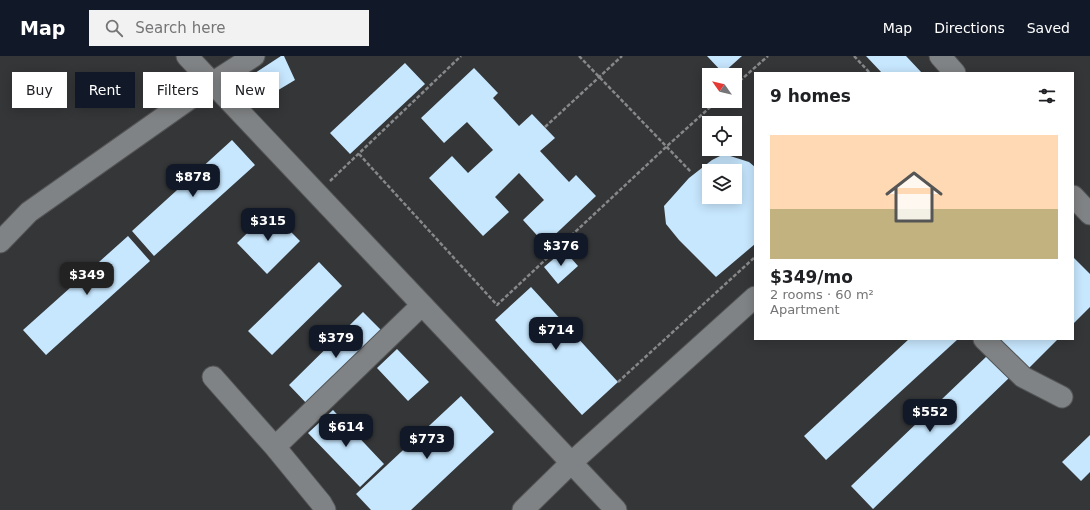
<!DOCTYPE html>
<html lang="en">
<head>
<meta charset="utf-8">
<style>
  body { margin:0; font-family:"DejaVu Sans",sans-serif; background:#f2f2f2; color:#202124; height:100vh; display:flex; flex-direction:column; font-size:15px; white-space:nowrap }
  * { box-sizing:border-box; margin:0 }
  p { font-size:13px; color:#757577 }
  .icon { flex:none; width:22px; height:22px; fill:none; stroke:currentColor; stroke-width:2; stroke-linecap:round; stroke-linejoin:round }
  .map { position:relative; flex:1; overflow:hidden }
  .sheet { position:absolute; left:754px; top:16px; width:320px; height:268px; display:flex; flex-direction:column; background:#fff; border-radius:0px; box-shadow:0 2px 10px #0003 }
  .sheet>* { flex:none }
  .hud { position:absolute; left:12px; top:16px; width:380px; height:36px; display:flex; gap:8px }
  .needle { width:26px; rotate:304deg }
  .fabs { position:absolute; left:702px; top:12px; display:grid; gap:8px }
  .fabs a { display:grid; place-items:center; width:40px; height:40px; border-radius:0px; background:#fff; box-shadow:0 2px 10px #0003; font-size:20px }
  .price { position:absolute; translate:-50% -34px; padding:0 9px; border-radius:8px; background:#111827; color:#fff; font-size:13px; line-height:26px; filter:drop-shadow(0 1px 2px #0008) }
  .price::after { content:''; position:absolute; left:50%; top:24px; width:12px; height:9px; margin-left:-6px; background:inherit; clip-path:polygon(0 0,100% 0,50% 100%) }
  .price.selected { background:#222; color:#fff }
  ul { padding:0; list-style:none }
  li { display:grid; align-content:center; gap:8px; height:212px; padding:0 16px }
  li+li { border-top:1px solid #e0e0e0 }
  li span { display:grid; place-items:center; height:124px; border-radius:0px; color:#555 }
  li>.icon { margin-inline-start:auto }
  span .icon { width:72px; height:72px; fill:#fffc; stroke-width:1 }
  li b { font-size:17px }
  h2 { display:flex; justify-content:space-between; align-items:center; height:48px; padding:0 16px; font-size:17px }
  .chip { padding:0 14px; border-radius:0px; background:#fff; box-shadow:0 2px 10px #0003; font-size:14px; line-height:36px }
  .chip.selected { background:#111827; color:#fff }
  header { display:flex; align-items:center; gap:24px; box-sizing:border-box; height:56px; padding:0 20px; background:#111827; color:#fff }
  header strong { font-size:19px }
  nav { display:flex; gap:22px; margin-inline-start:auto; font-size:14px }
  .search { width:280px; height:36px; background:#f2f2f2; display:flex; align-items:center; gap:10px; box-sizing:border-box; padding:0 14px; border-radius:0px; color:#757577; font-size:15px }
  .map>svg:first-child { display:block }
  .building { fill:#c7e7fe; fill-rule:evenodd }
  .lines { fill:none; stroke-linecap:round; stroke-linejoin:round }
  .minor-casing { stroke:#535556; stroke-width:23 }
  .path { stroke:#86888a; stroke-width:2.5; stroke-dasharray:4 2; stroke-linecap:butt }
  .minor { stroke:#808385; stroke-width:21 }
</style>
</head>
<body>
<header>
<strong>Map</strong>
<div class="search"><svg class="icon" aria-label="search" viewBox="0 0 24 24"><circle cx="10" cy="10" r="6"/><path d="M15 15l6 6"/></svg>Search here</div>
<nav><a>Map</a><a>Directions</a><a>Saved</a></nav>
</header>
<div class="map">
<svg width="1090" height="454" viewBox="0 0 1090 454">
  <rect width="100%" height="100%" fill="#343638"/>
  <!-- building -->
  <path class="building" d="M281,0H284L295,24L270,39L255,17Z
    M707,0H742L723,17Z
    M866,0H906L922,17H882Z
    M405,7L425,28L350,98L330,77Z
    M474,12L498,37L493,42L519,70L532,58L555,82L540,95L569,126L576,119L596,140L545,188L523,164L544,144L519,117L495,141L509,156L483,180L429,122L452,100L468,117L493,94L467,66L444,87L421,62Z
    M246,24L258,44L242,52L230,34Z
    M232,84L255,109L154,200L132,175Z
    M724,98L749,106L755,111V188L716,221L679,184L666,168L664,150L689,122L712,104ZM709,115H735V141H709Z
    M270,155L300,185L267,218L237,187Z
    M128,180L150,205L46,299L23,274Z
    M564,194L578,210L558,228L544,211Z
    M1073,201L1090,218V251L1073,268Z
    M319,206L342,230L272,299L248,275Z
    M531,231L618,326L582,359L495,264Z
    M363,256L384,277L309,350L289,329Z
    M909,283H958L826,404L804,380Z
    M1001,283H1058L1028,313L999,285Z
    M397,293L429,326L408,345L377,312Z
    M987,300L1009,322L873,453L851,430Z
    M461,340L494,376L411,454H371L356,438Z
    M333,354L384,408L360,431L308,377Z
    M1090,379V416L1081,425L1062,406Z"/>
  <g class="lines">
    <!-- minor casing -->
    <g class="minor-casing">
      <path id="minor" d="M187,0L616,454
        M940,0L955,17
        M1073,140L1090,158
        M0,186L29,156L212,27L254,0
        M984,283L1023,321L1062,341
        M213,321L275,391L321,447L325,454
        M275,391L422,249
        M523,454L571,407L755,241"/>
    </g>
    <!-- path -->
    <path class="path" d="M579,0L691,116
      M854,0L870,17
      M735,29L768,0
      M545,71L622,0
      M359,98L497,249L666,91L717,45
      M330,125L461,0
      M618,326L755,201"/>
    <!-- minor -->
    <use href="#minor" class="minor"/>
  </g>
</svg>
<div class="fabs">
<a><svg class="needle" viewBox="-14 -14 28 28"><path d="M0-13l5 13h-10z" fill="#e53935"/><path d="M0 13l5-13h-10z" fill="#757577"/></svg></a>
<a><svg class="icon" aria-label="locate" viewBox="0 0 24 24"><circle cx="12" cy="12" r="6"/><path d="M12 2v4M12 18v4M2 12h4M18 12h4"/></svg></a>
<a><svg class="icon" aria-label="layers" viewBox="0 0 24 24"><path d="M12 4l9 5-9 5-9-5zM3 14l9 5 9-5"/></svg></a>
</div>
<b class="price" style="left:193px;top:142px">$878</b>
<b class="price" style="left:268px;top:186px">$315</b>
<b class="price" style="left:561px;top:211px">$376</b>
<b class="price selected" style="left:87px;top:240px">$349</b>
<b class="price" style="left:556px;top:295px">$714</b>
<b class="price" style="left:336px;top:303px">$379</b>
<b class="price" style="left:930px;top:377px">$552</b>
<b class="price" style="left:346px;top:392px">$614</b>
<b class="price" style="left:427px;top:404px">$773</b>
<div class="hud">
<a class="chip">Buy</a>
<a class="chip selected">Rent</a>
<a class="chip">Filters</a>
<a class="chip">New</a>
</div>
<section class="sheet">
<h2>9 homes<svg class="icon" aria-label="filters" viewBox="0 0 24 24"><path d="M4 7h16M4 17h16"/><circle cx="9" cy="7" r="2"/><circle cx="15" cy="17" r="2"/></svg></h2>
<ul>
<li><span style="background:linear-gradient(#ffd9b3 60%,#c2b280 0)"><svg class="icon" aria-label="home" viewBox="0 0 24 24"><path d="M3 11l9-7 9 7M6 9v11h12V9"/></svg></span><div><b>$349/mo</b><p>2 rooms · 60 m²</p><p>Apartment</p></div></li>
</ul>
</section>
</div>
</body>
</html>
